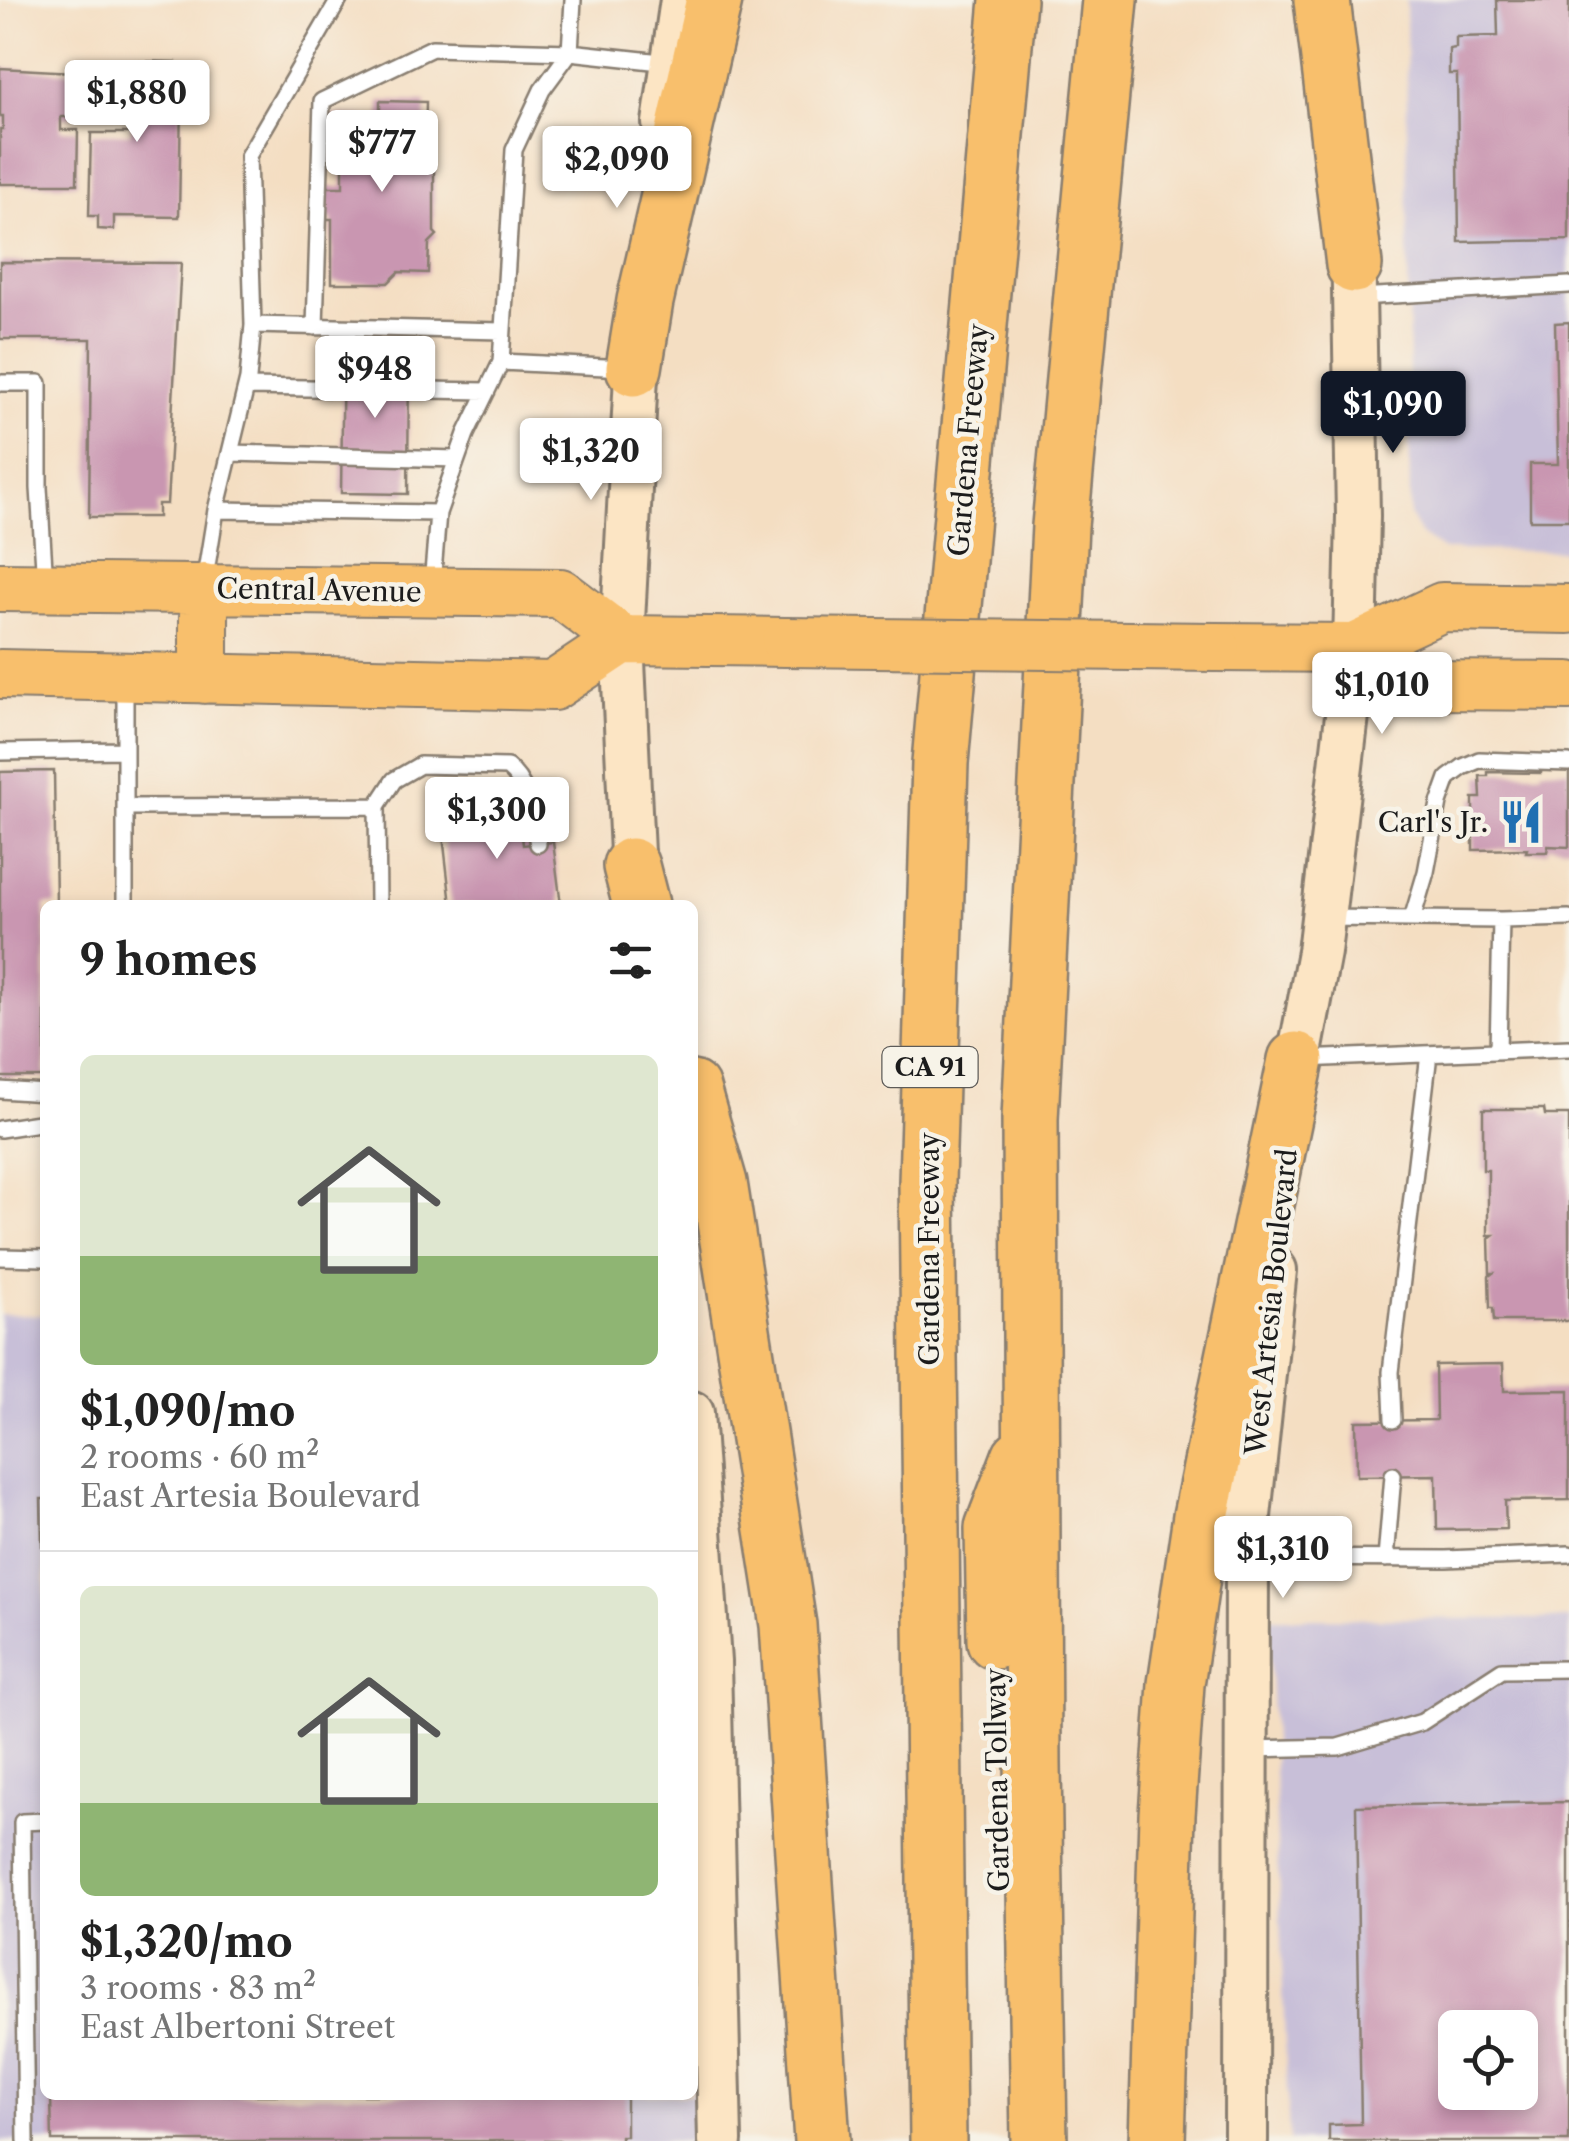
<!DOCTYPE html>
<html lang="en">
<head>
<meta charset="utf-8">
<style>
  body { margin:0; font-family:"Libre Caslon Text",serif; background:#f2f2f2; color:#222; height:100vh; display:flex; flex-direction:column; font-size:38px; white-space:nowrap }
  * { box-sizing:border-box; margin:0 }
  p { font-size:32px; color:#767676 }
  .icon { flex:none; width:55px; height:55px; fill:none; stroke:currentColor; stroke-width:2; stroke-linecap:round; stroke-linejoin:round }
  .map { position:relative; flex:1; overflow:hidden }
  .drawer { position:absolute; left:40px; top:900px; width:658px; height:1200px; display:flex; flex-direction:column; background:#fff; border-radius:15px; box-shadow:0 5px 15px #0003 }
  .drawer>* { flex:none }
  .buttons { position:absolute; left:1438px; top:2010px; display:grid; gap:20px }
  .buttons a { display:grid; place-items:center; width:100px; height:100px; border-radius:15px; background:#fff; box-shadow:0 5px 15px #0003; font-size:50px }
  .price { position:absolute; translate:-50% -85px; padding:0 22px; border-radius:10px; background:#fff; color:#222; font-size:32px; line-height:65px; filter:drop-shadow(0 2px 5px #0008) }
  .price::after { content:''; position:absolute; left:50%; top:60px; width:30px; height:22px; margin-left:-15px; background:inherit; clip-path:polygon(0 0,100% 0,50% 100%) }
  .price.on { background:#111827; color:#fff }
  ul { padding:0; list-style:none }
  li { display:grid; align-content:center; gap:20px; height:530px; padding:0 40px }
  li+li { border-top:2px solid #e0e0e0 }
  li span { display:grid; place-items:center; height:310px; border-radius:15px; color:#555 }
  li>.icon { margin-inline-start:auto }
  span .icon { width:180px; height:180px; fill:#fffc; stroke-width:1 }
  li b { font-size:42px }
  h2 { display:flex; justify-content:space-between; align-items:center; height:120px; padding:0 40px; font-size:42px }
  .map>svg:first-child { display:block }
  .industrial { fill:#c8bfd8; fill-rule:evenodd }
  .building { fill:#c996b1; fill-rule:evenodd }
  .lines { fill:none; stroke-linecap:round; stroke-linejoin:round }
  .lane-casing { stroke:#887d6f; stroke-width:20 }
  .secondary-casing { stroke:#887d6f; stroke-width:48 }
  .primary-casing { stroke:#887d6f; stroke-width:52 }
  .highway-casing { stroke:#887d6f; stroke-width:60 }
  .lane { stroke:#fff; stroke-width:15 }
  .secondary { stroke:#fce5c4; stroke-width:42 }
  .primary { stroke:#f8bf6c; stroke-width:48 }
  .highway { stroke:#f8bf6c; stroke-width:55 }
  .primary-bridge-casing { stroke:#887d6f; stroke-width:52; stroke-linecap:butt }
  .primary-bridge { stroke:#f8bf6c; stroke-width:48 }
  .labels { text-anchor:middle; stroke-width:9; stroke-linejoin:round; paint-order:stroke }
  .shield { fill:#f7f3e8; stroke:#5e5c59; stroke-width:2.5 }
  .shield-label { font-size:25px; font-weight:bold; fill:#1c1c1c }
  .street-label { font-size:28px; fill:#1c1c1c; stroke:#f7f3e8 }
  .poi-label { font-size:28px; fill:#1c1c1c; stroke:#f7f3e8; text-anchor:end }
</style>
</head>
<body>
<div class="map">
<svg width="1569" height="2141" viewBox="0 0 1569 2141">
  <rect width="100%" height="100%" fill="#f7f3e8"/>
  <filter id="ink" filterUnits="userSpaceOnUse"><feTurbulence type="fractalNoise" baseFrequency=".01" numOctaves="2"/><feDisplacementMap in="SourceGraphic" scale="20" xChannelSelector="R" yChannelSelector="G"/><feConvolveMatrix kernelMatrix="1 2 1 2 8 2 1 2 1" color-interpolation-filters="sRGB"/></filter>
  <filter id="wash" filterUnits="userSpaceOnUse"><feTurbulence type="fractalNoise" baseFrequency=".0048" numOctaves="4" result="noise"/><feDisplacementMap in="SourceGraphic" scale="40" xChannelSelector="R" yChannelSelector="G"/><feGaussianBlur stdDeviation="2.25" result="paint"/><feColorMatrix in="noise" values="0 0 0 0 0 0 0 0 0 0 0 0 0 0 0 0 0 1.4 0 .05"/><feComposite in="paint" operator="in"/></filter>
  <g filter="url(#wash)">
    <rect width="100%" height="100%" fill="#f4dec2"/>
    <!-- industrial -->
    <path class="industrial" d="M1406,0H1569V551L1443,550L1421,535L1410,516Z
      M0,1314L45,1315V2095H692L693,1707L699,2141H0Z
      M1268,1618L1569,1619V2141H1289ZM1455,2028H1520V2092H1455Z"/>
    <g id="blocks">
      <!-- building -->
      <path class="building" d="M1497,0H1569V240L1459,242L1457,74H1449V49L1456,48V37L1498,36Z
        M133,61L176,62L175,98H181L179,217L114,216V230L98,229V216H89L91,133H131L132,106H97L98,64L133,65Z
        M0,68L72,72V117H61V130H78L77,184H0V129H3V116H0Z
        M380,101L426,102L425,155H431L434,163V232L437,235L429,243L428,273L399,272L388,283H332V219H327L326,187H343V148H327V115L380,118Z
        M0,262L181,263L167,504H158V517H89L91,339H0Z
        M1569,322V520H1530V464H1558L1555,323Z
        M343,347L409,348L408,494L341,493Z
        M1542,769H1569V847L1548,846L1547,852H1526L1527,849L1473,850V798H1481L1480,776H1488V772L1541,773Z
        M54,771L56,905H45V1077H0V772Z
        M519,809L523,845L553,842L561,905H451L441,818Z
        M1483,1109H1544L1545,1115H1569V1321H1494L1493,1308H1490L1489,1276L1493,1273H1490L1489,1238L1493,1235H1488V1170H1483Z
        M1503,1364L1504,1391L1569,1390V1500L1505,1501L1506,1529L1437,1530L1436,1475L1357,1476L1356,1421L1436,1420L1435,1365Z
        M41,1499H45V1546H42Z
        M1569,1802V2141H1329V2125L1361,2124L1356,1806ZM1455,2028H1520V2092H1455Z
        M51,2095H626V2136H621V2141H52Z"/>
    </g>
  </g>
  <g filter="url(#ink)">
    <use href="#blocks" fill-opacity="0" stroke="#887d6f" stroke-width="2.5"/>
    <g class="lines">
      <!-- lane casing -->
      <g class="lane-casing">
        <path id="lane" d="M573,0L570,52L670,63
          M570,52L542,90L514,150L501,362L626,368
          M1359,297L1569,285
          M253,325L501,331
          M315,327L322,101L432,48L570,52
          M0,383H39V488L45,584
          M247,387L487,391
          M231,453L457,459
          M216,510L438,513
          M204,584L216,510L248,379L253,325L248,156L339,0
          M432,585L438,513L466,434L501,362
          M0,752L124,750
          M377,806L394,780L420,765L507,767C530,785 532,817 538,844
          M125,807L377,806L378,905
          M125,905V681
          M1325,918L1501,920
          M1412,919L1426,872L1439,803L1448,778L1463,767L1479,760L1569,763
          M1498,1051L1501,920L1569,918
          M1303,1059L1569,1048
          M0,1090L45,1093
          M0,1129L45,1122
          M0,1257L45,1258
          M1393,1420L1391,1372L1429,1054
          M1251,1558L1446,1559L1569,1554
          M1386,1559L1393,1475
          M1247,1749L1338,1747L1422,1722L1502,1670L1569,1669
          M26,2141L22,1822L45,1821"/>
      </g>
      <!-- secondary casing -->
      <g class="secondary-casing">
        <path id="secondary" d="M664,123L682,0
          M634,896L622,640L638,338
          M1293,1090L1319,952L1355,648L1358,516L1353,235
          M692,1413L709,1662L720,2141
          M1246,2141L1247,1535L1275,1270"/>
      </g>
      <!-- primary casing -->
      <g class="primary-casing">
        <path id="primary" d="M0,587L560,593L622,640
          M204,588V679
          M1215,647L1355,648L1442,607L1569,609
          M1355,648L1428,685L1569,686
          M0,674L553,686L622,640L786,642"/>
      </g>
      <!-- highway casing -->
      <g class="highway-casing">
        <path id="highway" d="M1322,0L1354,265
          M634,368L645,301L714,0
          M631,866L641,905
          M692,1089L719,1183L788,1625L822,2141
          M995,1641L993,1528L1020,1457
          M938,2141L927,1182L940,763L1008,0
          M1039,2141L1033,1764L1030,1119L1060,526L1110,0
          M1157,2141L1167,1815L1176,1684L1201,1516L1296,1060"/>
      </g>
      <!-- lane -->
      <use href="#lane" class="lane"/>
      <!-- secondary -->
      <use href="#secondary" class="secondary"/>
      <!-- primary -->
      <use href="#primary" class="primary"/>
      <!-- highway -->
      <use href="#highway" class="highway"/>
      <!-- primary-bridge casing -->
      <g class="primary-bridge-casing">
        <path id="primary-bridge" d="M786,642L1215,647"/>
      </g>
      <!-- primary-bridge -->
      <use href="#primary-bridge" class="primary-bridge"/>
    </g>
  </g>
  <!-- icons -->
  <defs>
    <g id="restaurant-bare" transform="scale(3.45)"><path d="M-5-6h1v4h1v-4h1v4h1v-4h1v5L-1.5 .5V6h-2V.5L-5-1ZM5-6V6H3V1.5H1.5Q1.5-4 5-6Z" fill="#1f6fb2" stroke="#f7f3e8" stroke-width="2.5" paint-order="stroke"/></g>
  </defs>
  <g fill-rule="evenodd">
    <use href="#restaurant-bare" x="1521" y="822"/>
  </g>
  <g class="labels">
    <!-- shield labels -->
    <rect class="shield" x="882.5" y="1047" width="95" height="40" rx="8"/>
    <g class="shield-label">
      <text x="930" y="1076">CA 91</text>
    </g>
    <!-- street labels -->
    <g class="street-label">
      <text transform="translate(968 440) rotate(-85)" y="10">Gardena Freeway</text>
      <text transform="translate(319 590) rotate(1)" y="10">Central Avenue</text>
      <text transform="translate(929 1249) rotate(-90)" y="10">Gardena Freeway</text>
      <text transform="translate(1271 1302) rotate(-84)" y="10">West Artesia Boulevard</text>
      <text transform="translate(997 1780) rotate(-91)" y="10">Gardena Tollway</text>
    </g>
    <!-- poi labels -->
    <g class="poi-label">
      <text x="1488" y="832">Carl's Jr.</text>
    </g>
  </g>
</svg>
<div class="buttons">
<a><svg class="icon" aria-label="locate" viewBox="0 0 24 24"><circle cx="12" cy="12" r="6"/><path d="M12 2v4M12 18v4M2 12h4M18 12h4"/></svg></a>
</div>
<b class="price" style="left:137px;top:145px">$1,880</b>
<b class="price" style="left:382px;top:195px">$777</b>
<b class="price" style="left:617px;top:211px">$2,090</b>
<b class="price" style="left:375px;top:421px">$948</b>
<b class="price on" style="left:1393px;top:456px">$1,090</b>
<b class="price" style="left:591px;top:503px">$1,320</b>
<b class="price" style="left:1382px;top:737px">$1,010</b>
<b class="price" style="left:497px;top:862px">$1,300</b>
<b class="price" style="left:1283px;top:1601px">$1,310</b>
<section class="drawer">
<h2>9 homes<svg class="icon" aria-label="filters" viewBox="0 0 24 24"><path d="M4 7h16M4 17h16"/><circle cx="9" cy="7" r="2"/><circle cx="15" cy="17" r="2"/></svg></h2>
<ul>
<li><span style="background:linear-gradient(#dfe7d0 65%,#8fb573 0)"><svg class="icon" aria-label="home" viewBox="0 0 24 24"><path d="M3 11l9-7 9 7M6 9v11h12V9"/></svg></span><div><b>$1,090/mo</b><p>2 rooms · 60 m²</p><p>East Artesia Boulevard</p></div></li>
<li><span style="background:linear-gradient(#dfe7d0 70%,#8fb573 0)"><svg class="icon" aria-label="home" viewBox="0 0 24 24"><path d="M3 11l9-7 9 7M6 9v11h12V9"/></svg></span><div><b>$1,320/mo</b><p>3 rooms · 83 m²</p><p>East Albertoni Street</p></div></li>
</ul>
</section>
</div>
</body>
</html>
